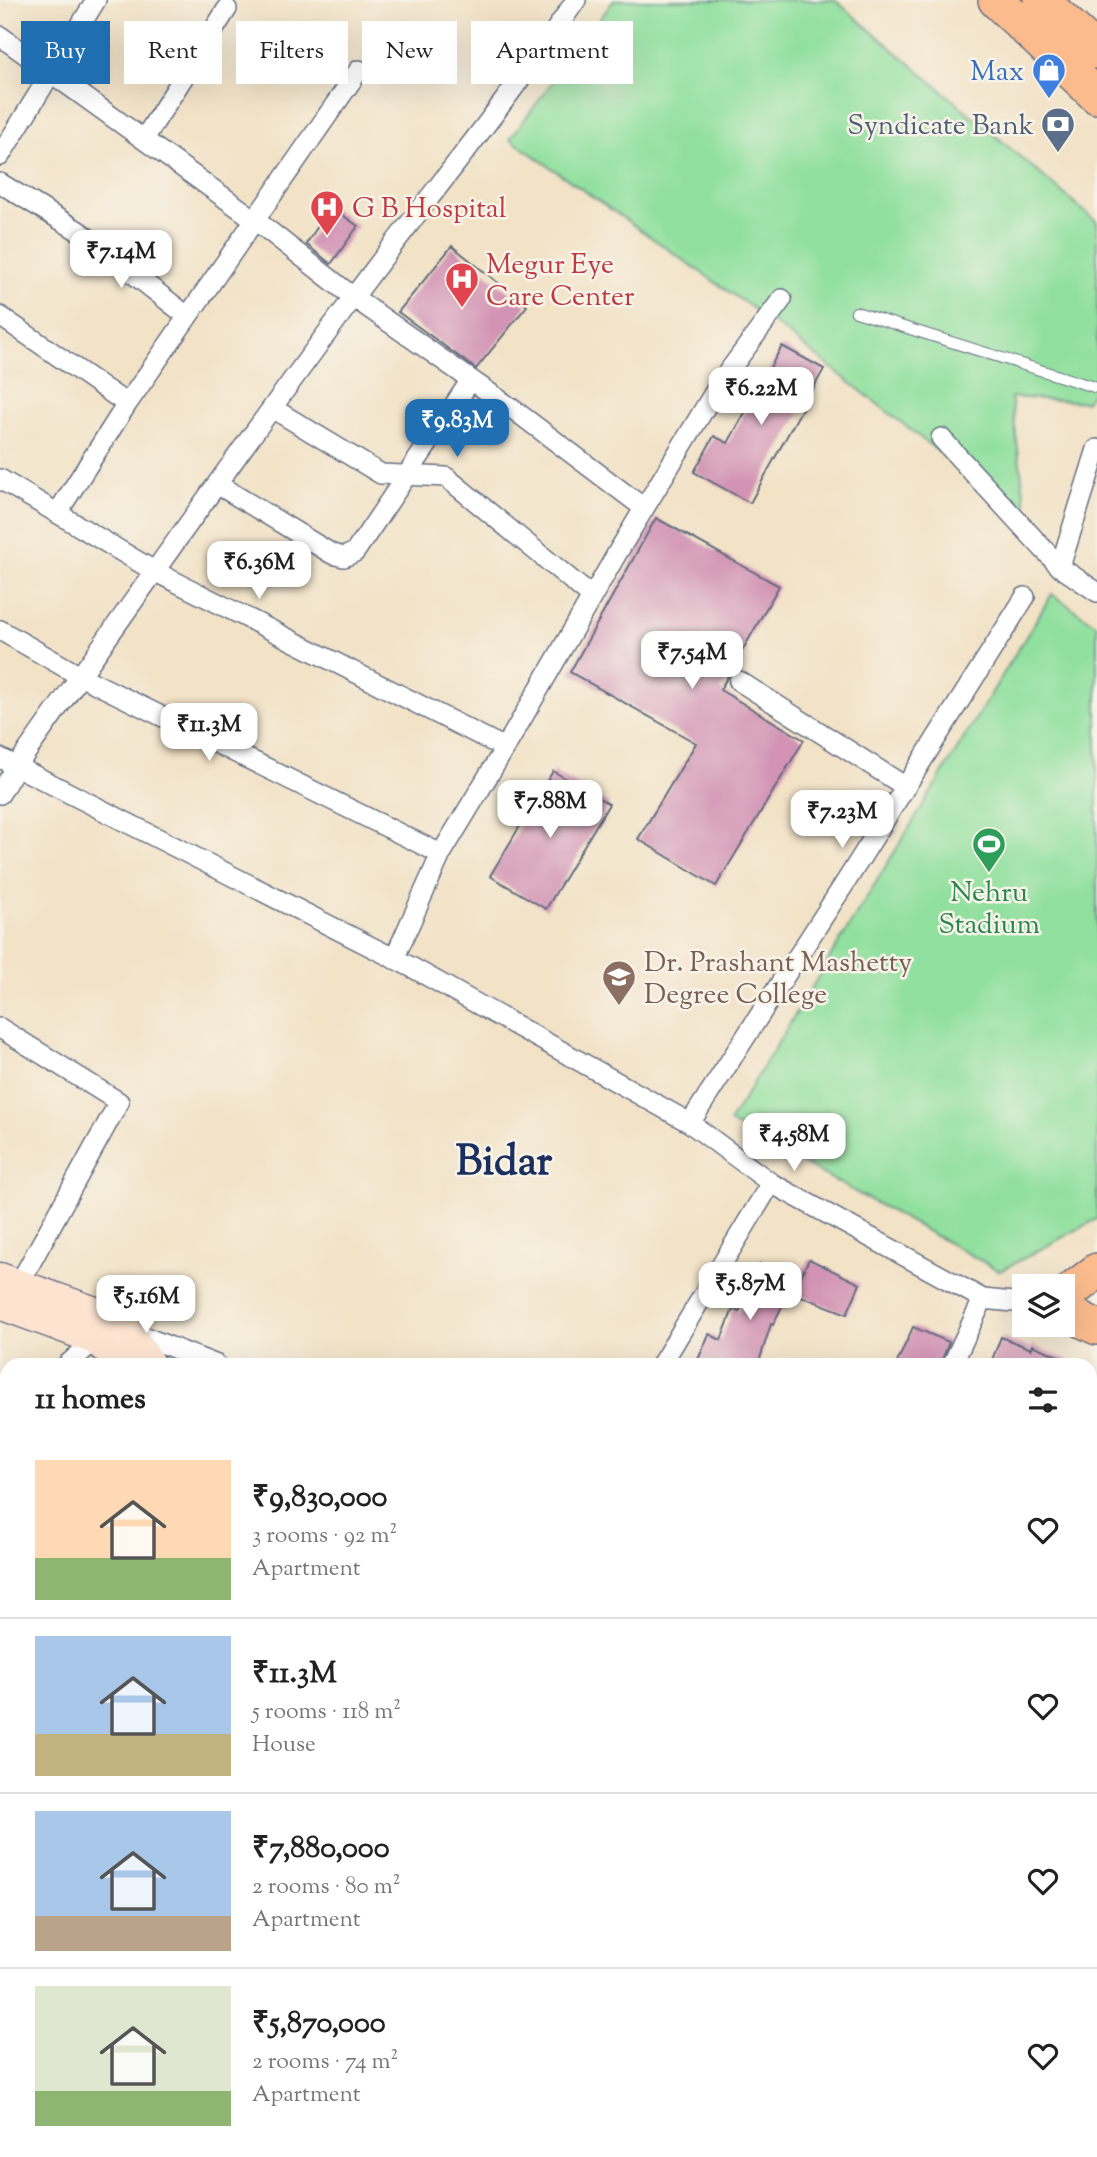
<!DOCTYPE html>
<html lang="en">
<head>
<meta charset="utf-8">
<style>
  body { margin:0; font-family:"Sorts Mill Goudy",serif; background:#f2f2f2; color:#222; height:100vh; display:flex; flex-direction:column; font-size:26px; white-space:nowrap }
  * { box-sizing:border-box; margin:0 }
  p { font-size:23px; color:#767676 }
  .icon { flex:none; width:38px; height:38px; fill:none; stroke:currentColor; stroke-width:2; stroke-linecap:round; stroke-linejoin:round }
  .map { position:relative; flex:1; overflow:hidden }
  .sheet { position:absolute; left:0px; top:1358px; width:1097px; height:800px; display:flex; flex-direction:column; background:#fff; border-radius:21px 21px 0 0; box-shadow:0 7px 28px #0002 }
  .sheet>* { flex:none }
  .banner { position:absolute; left:21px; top:21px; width:700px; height:63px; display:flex; gap:14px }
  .fabs { position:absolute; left:1012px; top:1274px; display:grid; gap:14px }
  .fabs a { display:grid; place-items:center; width:63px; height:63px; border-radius:0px; background:#fff; box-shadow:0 7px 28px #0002; font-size:35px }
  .price { position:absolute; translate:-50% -60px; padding:0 16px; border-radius:14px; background:#fff; color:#222; font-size:23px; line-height:46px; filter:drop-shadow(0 2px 4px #0008) }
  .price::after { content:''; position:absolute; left:50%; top:42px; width:21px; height:16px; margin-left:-10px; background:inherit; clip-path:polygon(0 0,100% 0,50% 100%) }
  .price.current { background:#1f6fb2; color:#fff }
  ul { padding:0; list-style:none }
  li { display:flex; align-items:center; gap:21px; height:175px; padding:0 35px }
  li+li { border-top:2px solid #e0e0e0 }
  li span { display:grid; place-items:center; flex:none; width:196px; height:140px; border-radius:0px; color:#555 }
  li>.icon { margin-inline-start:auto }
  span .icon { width:84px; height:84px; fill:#fffc; stroke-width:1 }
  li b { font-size:30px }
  h2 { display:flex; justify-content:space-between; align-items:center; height:84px; padding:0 35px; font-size:30px }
  .chip { padding:0 24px; border-radius:0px; background:#fff; box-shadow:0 7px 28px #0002; font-size:24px; line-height:63px }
  .chip.current { background:#1f6fb2; color:#fff }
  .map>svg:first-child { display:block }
  .green { fill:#91e09f; stroke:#56887e; stroke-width:2 }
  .forest { fill:#74be86; stroke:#487672; stroke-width:2 }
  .building { fill:#d293b4 }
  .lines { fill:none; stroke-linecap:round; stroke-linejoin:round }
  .lane-casing { stroke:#666e82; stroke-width:12 }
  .street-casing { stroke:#666e82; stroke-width:22 }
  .secondary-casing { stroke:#666e82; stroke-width:31 }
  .highway-casing { stroke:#666e82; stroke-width:38 }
  .path { stroke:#666e82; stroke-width:3.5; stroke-dasharray:5 5; stroke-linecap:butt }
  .lane { stroke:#fff; stroke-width:10 }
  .street { stroke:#fff; stroke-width:19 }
  .secondary { stroke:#fde4d1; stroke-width:28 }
  .highway { stroke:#fbbb8c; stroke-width:35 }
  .rail { stroke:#1b2f5e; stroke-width:5 }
  .labels { text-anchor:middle; stroke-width:5; stroke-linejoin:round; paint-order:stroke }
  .shop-label { font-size:28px; fill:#366cbe; stroke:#f7f3e8; text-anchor:end }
  .service-label { font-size:28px; fill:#4e5e75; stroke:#f7f3e8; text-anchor:end }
  .health-label { font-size:28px; fill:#be3a42; stroke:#f7f3e8; text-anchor:start }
  .leisure-label { font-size:28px; fill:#27864d; stroke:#f7f3e8 }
  .education-label { font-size:28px; fill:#785e54; stroke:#f7f3e8; text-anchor:start }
  .town-label { font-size:42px; font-weight:bold; fill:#1b2f5e; stroke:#f7f3e8 }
</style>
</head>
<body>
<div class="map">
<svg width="1097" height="2157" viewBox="0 0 1097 2157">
  <rect width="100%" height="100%" fill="#f7f3e8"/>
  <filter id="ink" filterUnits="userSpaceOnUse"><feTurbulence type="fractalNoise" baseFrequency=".0143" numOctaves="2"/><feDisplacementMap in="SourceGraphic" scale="14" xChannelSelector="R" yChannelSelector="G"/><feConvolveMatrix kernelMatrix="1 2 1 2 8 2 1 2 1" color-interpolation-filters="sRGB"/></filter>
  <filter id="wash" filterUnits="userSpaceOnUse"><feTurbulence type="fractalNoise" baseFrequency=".00686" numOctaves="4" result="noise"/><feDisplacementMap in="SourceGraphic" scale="28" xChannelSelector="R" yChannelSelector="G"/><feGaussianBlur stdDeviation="1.57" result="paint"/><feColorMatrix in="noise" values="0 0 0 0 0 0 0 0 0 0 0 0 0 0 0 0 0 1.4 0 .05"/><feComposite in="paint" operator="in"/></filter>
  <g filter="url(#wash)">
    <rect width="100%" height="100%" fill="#f2e2c6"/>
    <!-- green -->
    <path class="green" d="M614,0H835L1097,222V385L1086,402L1011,397L1028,522L778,326L510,139Z
      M1052,594L1097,625V1219L1000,1271L729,1123Z
      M669,2151H899L915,2157H666Z"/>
    <!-- forest -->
    <path class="forest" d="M7,1498V1609L0,1618V1503Z"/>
    <g id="blocks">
      <!-- building -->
      <path class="building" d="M331,207L358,226L331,264L306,244Z
        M452,246L527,306L476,369L398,312Z
        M782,346L824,369L750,503L694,472L714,436L728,443Z
        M656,518L779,586L720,690L804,740L716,886L638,839L696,743L570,672Z
        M553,771L609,804L546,909L490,876Z
        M809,1259L860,1284L847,1314L793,1293Z
        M760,1264L795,1279L773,1325L771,1324L758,1365H705L697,1362L709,1334L721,1340L733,1309L739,1312Z
        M913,1327L949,1342L940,1365H896Z
        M1001,1337L1031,1349L1032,1345L1081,1365H990Z"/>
    </g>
  </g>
  <g filter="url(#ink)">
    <use href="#blocks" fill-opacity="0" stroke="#666e82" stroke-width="2"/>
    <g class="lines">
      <!-- lane casing -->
      <g class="lane-casing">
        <path id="lane" d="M856,312L1097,388"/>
      </g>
      <!-- street casing -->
      <g class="street-casing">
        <path id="street" d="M0,36L254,219L353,297L514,410L644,508
          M144,139L227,9
          M0,156L96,0
          M0,183L80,232L187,316
          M0,316L127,404
          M272,408L381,474L446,477L592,597
          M941,438L1060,567L1097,592
          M0,479L154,571L505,748
          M217,484L332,554L344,557L355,552L471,380
          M58,512L127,404L359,70
          M1060,567L1097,449
          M0,630L80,676L441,854
          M739,681L906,787
          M0,758L413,968L690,1123L771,1183
          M0,794L16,767C127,610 238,452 353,298C427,198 507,103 576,0
          M394,959L441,854L505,748L619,550L720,383L782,299
          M0,1028L119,1102L19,1284
          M690,1123L845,883L1025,597
          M67,1365L95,1340L130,1331L217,1365
          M661,1365L771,1183L983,1299L1024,1303
          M952,1365L983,1299
          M0,1424L7,1418
          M1090,1576L1097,1578
          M1090,1846L1097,1849
          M38,2151L56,2157
          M608,2151L624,2157
          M15,2157L17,2151
          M173,2157L175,2151
          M361,2157L363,2151
          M504,2157L506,2151"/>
      </g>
      <!-- secondary casing -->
      <g class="secondary-casing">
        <path id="secondary" d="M0,1277L98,1312L130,1331L151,1365
          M0,1305L95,1340L125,1365
          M1090,2050L1097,2053"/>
      </g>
      <!-- highway casing -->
      <g class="highway-casing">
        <path id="highway" d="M996,0L1097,96
          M1041,0L1097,51
          M1062,1298L1097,1271
          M1062,1310L1097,1327"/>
      </g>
      <!-- path -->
      <path class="path" d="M1090,1728L1097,1725
        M751,2151L758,2157
        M841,2157H877"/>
      <!-- lane -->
      <use href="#lane" class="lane"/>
      <!-- street -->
      <use href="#street" class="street"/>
      <!-- secondary -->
      <use href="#secondary" class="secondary"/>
      <!-- highway -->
      <use href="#highway" class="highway"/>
      <!-- rail -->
      <path class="rail" d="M0,1647L7,1636"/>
    </g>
  </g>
  <!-- icons -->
  <defs>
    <g id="shop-pin" transform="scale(1.75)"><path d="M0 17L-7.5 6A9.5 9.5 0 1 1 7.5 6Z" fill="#3f7fe0" stroke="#f7f3e8"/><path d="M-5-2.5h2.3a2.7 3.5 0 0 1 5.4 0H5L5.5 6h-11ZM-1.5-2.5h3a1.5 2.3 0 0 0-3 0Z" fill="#fff"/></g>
    <g id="bank-pin" transform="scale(1.75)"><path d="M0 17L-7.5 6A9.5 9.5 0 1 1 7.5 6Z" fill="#5c6f8a" stroke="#f7f3e8"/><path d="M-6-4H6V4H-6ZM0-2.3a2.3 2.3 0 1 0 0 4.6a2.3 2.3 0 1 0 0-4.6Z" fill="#fff"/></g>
    <g id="hospital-pin" transform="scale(1.75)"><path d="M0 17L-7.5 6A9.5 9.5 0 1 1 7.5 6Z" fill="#e0444e" stroke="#f7f3e8"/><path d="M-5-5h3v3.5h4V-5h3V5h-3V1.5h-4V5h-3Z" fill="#fff"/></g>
    <g id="stadium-pin" transform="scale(1.75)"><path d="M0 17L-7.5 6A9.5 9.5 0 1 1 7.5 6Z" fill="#2e9e5b" stroke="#f7f3e8"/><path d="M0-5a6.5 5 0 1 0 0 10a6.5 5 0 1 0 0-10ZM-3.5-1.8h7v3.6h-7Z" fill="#fff"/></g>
    <g id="university-pin" transform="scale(1.75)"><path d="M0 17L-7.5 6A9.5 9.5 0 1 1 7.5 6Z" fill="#8d6e63" stroke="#f7f3e8"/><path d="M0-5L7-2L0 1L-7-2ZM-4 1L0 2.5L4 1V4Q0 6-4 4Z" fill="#fff"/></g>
  </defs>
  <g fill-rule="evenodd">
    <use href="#shop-pin" x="1049" y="70"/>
    <use href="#bank-pin" x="1058" y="124"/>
    <use href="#hospital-pin" x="327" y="207"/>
    <use href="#hospital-pin" x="462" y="279"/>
    <use href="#stadium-pin" x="989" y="844"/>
    <use href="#university-pin" x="619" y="977"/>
  </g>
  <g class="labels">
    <!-- shop labels -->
    <g class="shop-label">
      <text x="1024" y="80">Max</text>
    </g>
    <!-- service labels -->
    <g class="service-label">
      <text x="1034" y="134">Syndicate Bank</text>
    </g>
    <!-- health labels -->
    <g class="health-label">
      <text x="352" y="217">G B Hospital</text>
      <text x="486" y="273">Megur Eye<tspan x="486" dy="32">Care Center</tspan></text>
    </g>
    <!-- leisure labels -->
    <g class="leisure-label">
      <text x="989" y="901">Nehru<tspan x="989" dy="32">Stadium</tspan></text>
    </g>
    <!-- education labels -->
    <g class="education-label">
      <text x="644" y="971">Dr. Prashant Mashetty<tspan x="644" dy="32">Degree College</tspan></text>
    </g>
    <!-- town labels -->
    <g class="town-label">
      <text x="504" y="1174">Bidar</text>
    </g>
  </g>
</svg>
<div class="fabs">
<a><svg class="icon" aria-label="layers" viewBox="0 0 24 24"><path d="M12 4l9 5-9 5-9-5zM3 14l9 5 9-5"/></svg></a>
</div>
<b class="price" style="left:121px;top:290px">₹7.14M</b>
<b class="price" style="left:761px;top:427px">₹6.22M</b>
<b class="price current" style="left:457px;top:459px">₹9.83M</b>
<b class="price" style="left:259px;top:601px">₹6.36M</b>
<b class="price" style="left:692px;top:691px">₹7.54M</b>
<b class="price" style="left:209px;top:763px">₹11.3M</b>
<b class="price" style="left:550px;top:840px">₹7.88M</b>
<b class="price" style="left:842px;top:850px">₹7.23M</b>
<b class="price" style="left:794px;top:1173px">₹4.58M</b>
<b class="price" style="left:750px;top:1322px">₹5.87M</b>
<b class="price" style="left:146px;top:1335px">₹5.16M</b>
<div class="banner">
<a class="chip current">Buy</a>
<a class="chip">Rent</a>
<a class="chip">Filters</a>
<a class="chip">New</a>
<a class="chip">Apartment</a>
</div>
<section class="sheet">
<h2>11 homes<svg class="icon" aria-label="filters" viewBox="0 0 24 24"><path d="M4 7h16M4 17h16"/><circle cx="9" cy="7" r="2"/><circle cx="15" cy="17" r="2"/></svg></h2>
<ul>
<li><span style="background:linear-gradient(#ffd9b3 70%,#8fb573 0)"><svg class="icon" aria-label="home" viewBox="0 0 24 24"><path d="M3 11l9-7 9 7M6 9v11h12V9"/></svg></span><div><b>₹9,830,000</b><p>3 rooms · 92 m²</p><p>Apartment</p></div><svg class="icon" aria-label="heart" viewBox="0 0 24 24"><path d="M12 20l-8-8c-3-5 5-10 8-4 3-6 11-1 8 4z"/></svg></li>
<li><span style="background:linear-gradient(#a9c7e8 70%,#c2b280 0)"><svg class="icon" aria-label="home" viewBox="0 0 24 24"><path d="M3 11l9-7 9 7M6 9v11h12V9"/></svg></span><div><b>₹11.3M</b><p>5 rooms · 118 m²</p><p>House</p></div><svg class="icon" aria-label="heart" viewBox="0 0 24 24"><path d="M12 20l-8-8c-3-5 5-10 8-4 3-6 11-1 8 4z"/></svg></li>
<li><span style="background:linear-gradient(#a9c7e8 75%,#b9a48a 0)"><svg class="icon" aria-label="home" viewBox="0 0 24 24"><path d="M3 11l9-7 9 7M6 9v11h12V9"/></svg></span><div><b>₹7,880,000</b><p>2 rooms · 80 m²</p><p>Apartment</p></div><svg class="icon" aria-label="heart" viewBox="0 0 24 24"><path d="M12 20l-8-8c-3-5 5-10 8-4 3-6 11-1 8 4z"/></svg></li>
<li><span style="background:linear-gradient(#dfe7d0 75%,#8fb573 0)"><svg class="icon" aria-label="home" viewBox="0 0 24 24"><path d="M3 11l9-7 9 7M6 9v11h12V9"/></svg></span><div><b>₹5,870,000</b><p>2 rooms · 74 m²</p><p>Apartment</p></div><svg class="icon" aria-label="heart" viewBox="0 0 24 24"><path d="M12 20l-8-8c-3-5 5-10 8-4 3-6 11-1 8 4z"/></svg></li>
</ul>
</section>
</div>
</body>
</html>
